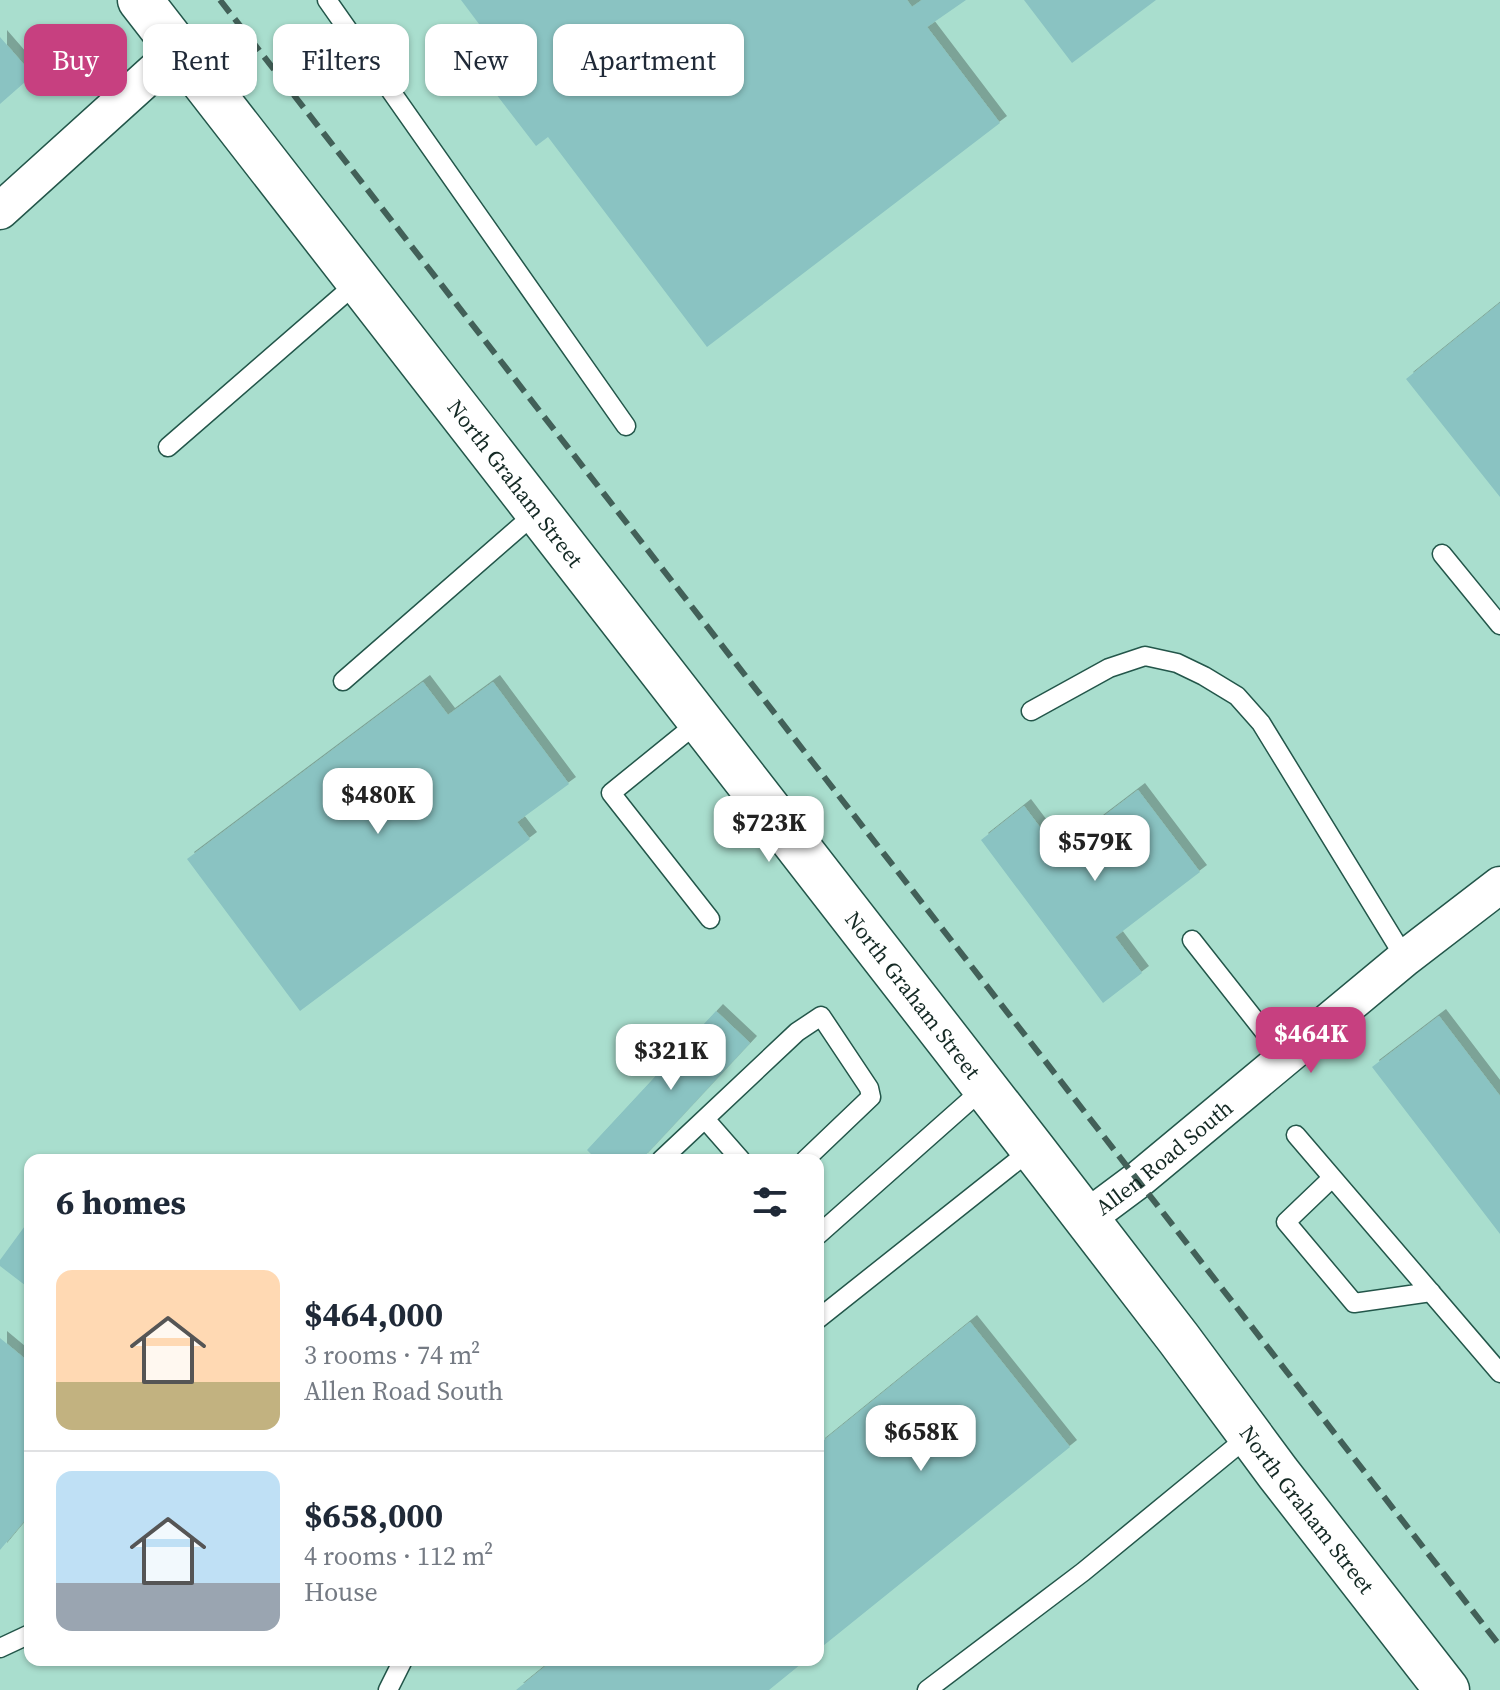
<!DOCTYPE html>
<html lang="en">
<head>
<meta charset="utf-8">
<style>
  body { margin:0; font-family:"Source Serif 4",serif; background:#f6f6f7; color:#1f2937; height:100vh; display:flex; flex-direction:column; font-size:30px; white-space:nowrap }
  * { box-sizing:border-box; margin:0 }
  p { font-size:26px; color:#747a83 }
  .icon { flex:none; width:44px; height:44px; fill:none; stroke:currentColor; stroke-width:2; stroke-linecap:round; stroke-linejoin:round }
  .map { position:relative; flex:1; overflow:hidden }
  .panel { position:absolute; left:24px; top:1154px; width:800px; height:512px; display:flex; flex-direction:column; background:#fff; border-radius:16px; box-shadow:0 2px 6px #0004 }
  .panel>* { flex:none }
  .hud { position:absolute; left:24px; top:24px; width:800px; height:72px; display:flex; gap:16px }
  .price { position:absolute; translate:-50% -68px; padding:0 18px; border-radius:16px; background:#fff; color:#222; font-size:26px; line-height:52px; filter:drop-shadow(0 2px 4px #0008) }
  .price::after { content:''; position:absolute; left:50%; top:48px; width:24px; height:18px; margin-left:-12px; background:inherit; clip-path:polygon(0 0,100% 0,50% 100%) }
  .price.selected { background:#c74080; color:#fff }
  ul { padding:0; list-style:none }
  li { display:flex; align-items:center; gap:24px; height:200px; padding:0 32px }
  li+li { border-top:2px solid #e0e1e3 }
  li span { display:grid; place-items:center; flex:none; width:224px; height:160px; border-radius:16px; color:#555 }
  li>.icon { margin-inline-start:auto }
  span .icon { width:96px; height:96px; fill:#fffc; stroke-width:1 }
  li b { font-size:34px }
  h2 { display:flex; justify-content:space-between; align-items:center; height:96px; padding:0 32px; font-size:34px }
  .chip { padding:0 28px; border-radius:16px; background:#fff; box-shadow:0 2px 6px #0004; font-size:28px; line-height:72px }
  .chip.selected { background:#c74080; color:#fff }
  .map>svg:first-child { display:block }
  .building { fill:#8ac3c2; filter:url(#shadow) }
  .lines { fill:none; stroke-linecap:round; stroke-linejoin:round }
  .service-casing { stroke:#23564a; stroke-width:21 }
  .minor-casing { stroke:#23564a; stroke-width:39 }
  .secondary-casing { stroke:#23564a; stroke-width:47 }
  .service { stroke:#fff; stroke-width:18 }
  .minor { stroke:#fff; stroke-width:36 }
  .secondary { stroke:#fff; stroke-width:44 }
  .rail { stroke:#426058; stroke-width:6; stroke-dasharray:16 8; stroke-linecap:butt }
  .labels { text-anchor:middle; stroke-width:8; stroke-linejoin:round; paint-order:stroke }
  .street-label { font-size:22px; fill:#142924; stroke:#b6ebdb }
</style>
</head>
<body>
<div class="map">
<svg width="1500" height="1690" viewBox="0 0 1500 1690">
  <defs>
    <filter id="shadow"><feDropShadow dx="7" dy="-7" stdDeviation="0" flood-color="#0004"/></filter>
  </defs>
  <rect width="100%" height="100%" fill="#a9dece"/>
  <!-- building -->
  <path class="building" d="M461,0H907L912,7L922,0H966L927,27L1000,123L707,347L548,137L536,146L483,77L506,60Z
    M1024,0H1156L1072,63Z
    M0,37L33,75L0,104Z
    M1500,303V497L1406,379Z
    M423,682L448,715L493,682L569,784L517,822L530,839L300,1011L187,859Z
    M1138,790L1200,872L1115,937L1142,973L1103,1003L981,840L1024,806L1058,851Z
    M716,1011L750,1043L641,1160H597L587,1150Z
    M1439,1016L1500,1096V1234L1372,1067Z
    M30,1219V1289L0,1266V1260Z
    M970,1322L1070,1447L818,1650V1445Z
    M0,1338L30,1363V1514L0,1550Z
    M553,1660H806L769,1690H516Z"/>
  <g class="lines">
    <!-- service casing -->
    <g class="service-casing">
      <path id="service" d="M327,0L626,426
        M168,447L359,281
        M1442,554L1500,625
        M343,681L538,511
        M1031,711L1109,668L1145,656L1177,663L1204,676L1237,696L1261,723L1405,958
        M701,720L611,793L710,919
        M1192,940L1285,1058
        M705,1119L741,1160
        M1296,1135L1500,1373
        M661,1160L797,1032L821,1016L869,1088L871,1097L805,1160
        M1332,1178L1286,1222L1354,1303L1431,1292
        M818,1235L985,1087
        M818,1319L1032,1149
        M0,1648L30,1634
        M388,1690L403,1660
        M927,1690L1083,1572L1250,1435"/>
    </g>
    <!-- minor casing -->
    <g class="minor-casing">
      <g id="minor">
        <path d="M0,211L178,50"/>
        <path id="s1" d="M1087,1218L1138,1180L1405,958L1500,885"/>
      </g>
    </g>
    <!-- secondary casing -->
    <g class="secondary-casing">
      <g id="secondary">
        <path id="s2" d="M140,0L1032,1148L1179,1339L1278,1473L1447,1690"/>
      </g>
    </g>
    <!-- service -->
    <use href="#service" class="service"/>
    <!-- minor -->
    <use href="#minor" class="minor"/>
    <!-- secondary -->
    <use href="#secondary" class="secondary"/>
    <!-- rail -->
    <path class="rail" d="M220,0L1500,1646"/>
  </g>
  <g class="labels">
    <!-- street labels -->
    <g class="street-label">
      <text dy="8" stroke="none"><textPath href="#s2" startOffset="612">North Graham Street</textPath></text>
      <text dy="8" stroke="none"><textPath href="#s2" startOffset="1260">North Graham Street</textPath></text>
      <text dy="8" stroke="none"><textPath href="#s1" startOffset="98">Allen Road South</textPath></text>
      <text dy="8" stroke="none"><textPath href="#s2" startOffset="1908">North Graham Street</textPath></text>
    </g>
  </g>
</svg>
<b class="price" style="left:378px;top:836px">$480K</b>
<b class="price" style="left:769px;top:864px">$723K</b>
<b class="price" style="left:1095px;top:883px">$579K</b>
<b class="price selected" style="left:1311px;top:1075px">$464K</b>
<b class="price" style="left:671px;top:1092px">$321K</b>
<b class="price" style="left:921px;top:1473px">$658K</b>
<div class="hud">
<a class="chip selected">Buy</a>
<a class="chip">Rent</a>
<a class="chip">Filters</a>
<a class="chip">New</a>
<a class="chip">Apartment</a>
</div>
<section class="panel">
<h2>6 homes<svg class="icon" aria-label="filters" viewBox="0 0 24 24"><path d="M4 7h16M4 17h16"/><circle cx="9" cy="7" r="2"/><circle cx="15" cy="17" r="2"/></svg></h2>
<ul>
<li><span style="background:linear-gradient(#ffd9b3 70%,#c2b280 0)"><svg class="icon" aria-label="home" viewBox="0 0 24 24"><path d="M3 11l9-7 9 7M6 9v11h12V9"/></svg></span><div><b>$464,000</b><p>3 rooms · 74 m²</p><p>Allen Road South</p></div></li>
<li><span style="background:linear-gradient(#bfe0f5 70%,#9aa5b1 0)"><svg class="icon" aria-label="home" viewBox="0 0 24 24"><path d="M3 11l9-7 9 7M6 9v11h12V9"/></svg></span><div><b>$658,000</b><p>4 rooms · 112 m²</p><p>House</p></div></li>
</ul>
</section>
</div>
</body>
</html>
